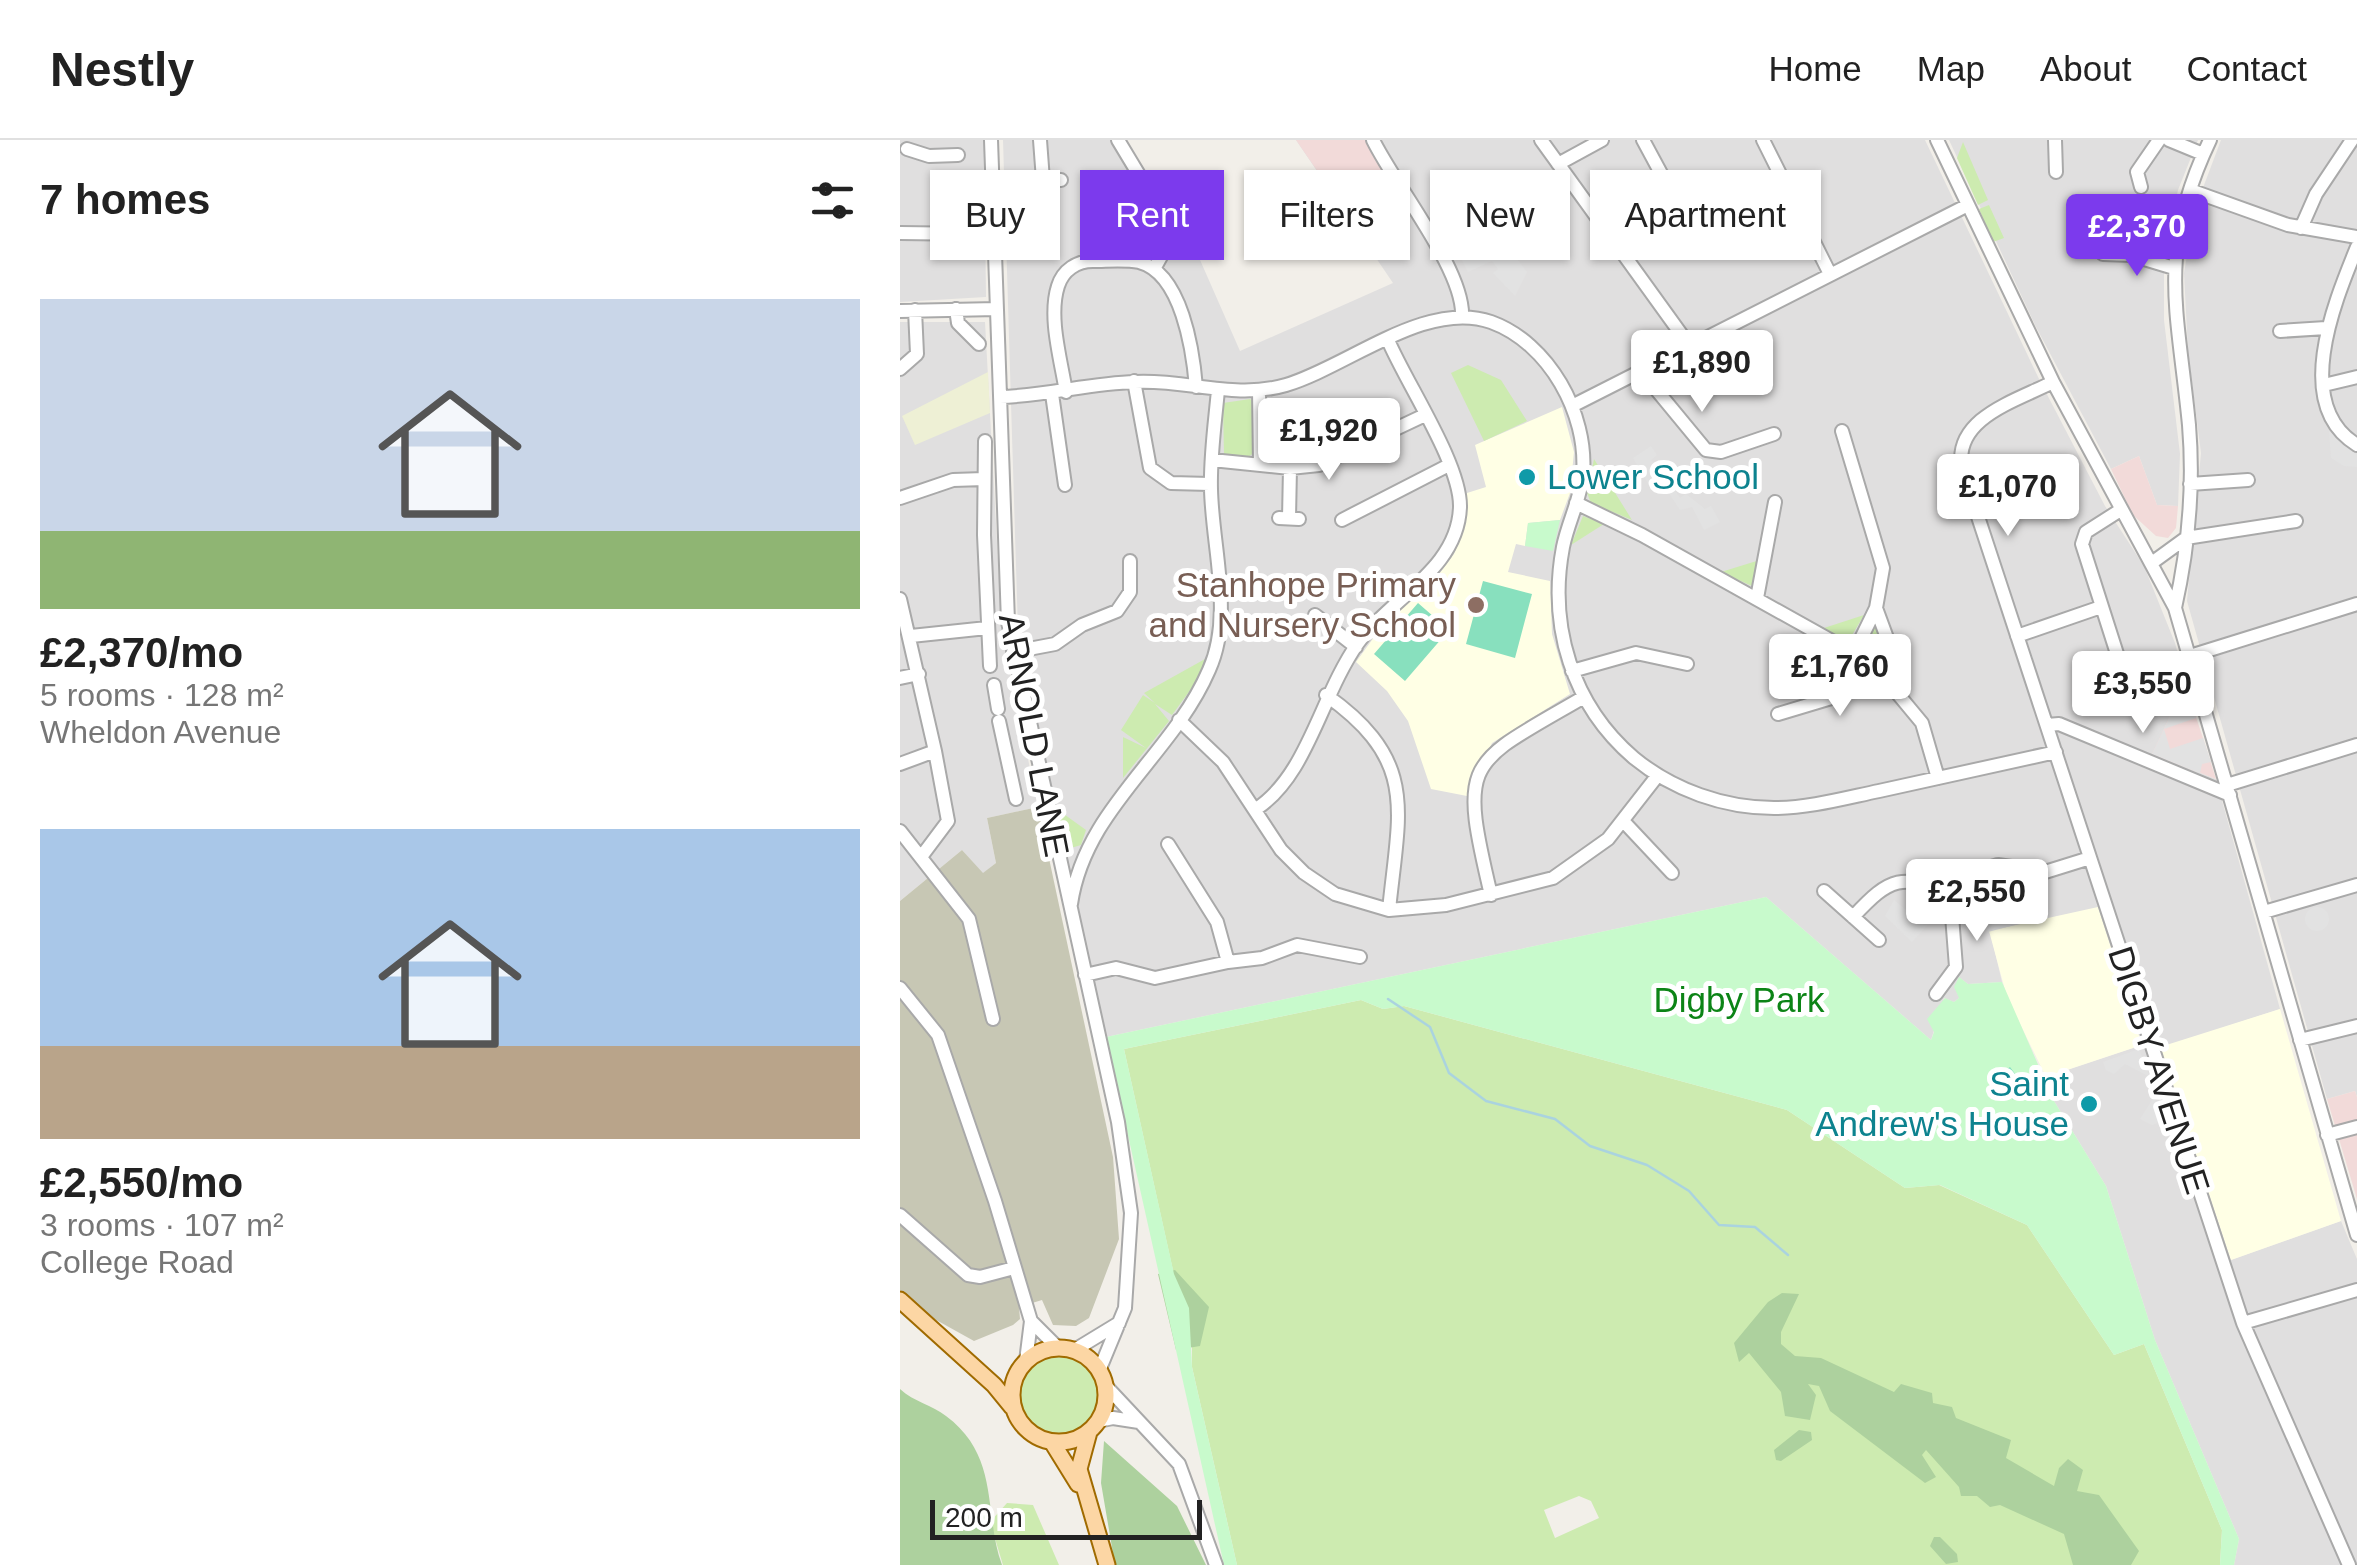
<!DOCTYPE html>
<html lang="en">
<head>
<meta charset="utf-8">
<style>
  body { margin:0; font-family:Helvetica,sans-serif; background:#f2f2f2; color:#222; height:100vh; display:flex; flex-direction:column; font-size:38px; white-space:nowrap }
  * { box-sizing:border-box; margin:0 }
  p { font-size:32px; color:#767676 }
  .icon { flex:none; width:55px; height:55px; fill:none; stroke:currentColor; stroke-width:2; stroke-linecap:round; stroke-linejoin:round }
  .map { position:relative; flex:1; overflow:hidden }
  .side { display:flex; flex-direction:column; background:#fff; width:900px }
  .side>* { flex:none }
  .banner { position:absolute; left:30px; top:30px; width:950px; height:90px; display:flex; gap:20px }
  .scale { position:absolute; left:30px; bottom:25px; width:272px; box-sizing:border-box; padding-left:10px; border:5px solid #222; border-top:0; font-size:28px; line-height:35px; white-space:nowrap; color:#222; -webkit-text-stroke:8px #fff; paint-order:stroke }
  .price { position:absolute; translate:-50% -85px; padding:0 22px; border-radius:10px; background:#fff; color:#222; font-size:32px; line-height:65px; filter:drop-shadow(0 2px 5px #0008) }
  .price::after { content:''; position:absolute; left:50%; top:60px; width:30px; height:22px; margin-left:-15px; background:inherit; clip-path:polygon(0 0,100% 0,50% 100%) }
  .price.current { background:#7c3aed; color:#fff }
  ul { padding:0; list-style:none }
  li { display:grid; align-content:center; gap:20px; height:530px; padding:0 40px }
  li span { display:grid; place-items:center; height:310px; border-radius:0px; color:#555 }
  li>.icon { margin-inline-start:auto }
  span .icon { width:180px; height:180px; fill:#fffc; stroke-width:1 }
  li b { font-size:42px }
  h2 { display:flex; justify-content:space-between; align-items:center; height:120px; padding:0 40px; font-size:42px }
  .chip { padding:0 35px; border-radius:0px; background:#fff; box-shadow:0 2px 8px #0004; font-size:35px; line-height:90px }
  .chip.current { background:#7c3aed; color:#fff }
  header { display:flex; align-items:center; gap:60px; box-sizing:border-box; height:140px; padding:0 50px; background:#fff; border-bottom:2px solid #e0e0e0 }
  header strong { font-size:48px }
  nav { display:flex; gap:55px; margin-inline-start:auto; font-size:35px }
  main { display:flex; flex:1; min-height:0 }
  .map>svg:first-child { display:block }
  .residential { fill:#e0dfdf }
  .commercial { fill:#f2dad9 }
  .education { fill:#ffffe5 }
  .construction { fill:#c7c7b4 }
  .farmland { fill:#eef0d5 }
  .grass { fill:#cdebb0; fill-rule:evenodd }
  .forest { fill:#add19e }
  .park { fill:#c8facc }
  .pitch { fill:#88e0be }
  .parking { fill:#e2e2e2 }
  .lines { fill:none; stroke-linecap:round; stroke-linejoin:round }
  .stream { stroke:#aad3df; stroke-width:2.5 }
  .minor-casing { stroke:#a9a9a9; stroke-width:16 }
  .major-casing { stroke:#a06b00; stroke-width:19 }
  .minor { stroke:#fff; stroke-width:12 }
  .major { stroke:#fcd6a4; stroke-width:15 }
  .culture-dot { fill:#0f9aa8; stroke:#fff; stroke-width:4 }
  .education-dot { fill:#8d6e63; stroke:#fff; stroke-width:4 }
  .labels { text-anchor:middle; stroke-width:10; stroke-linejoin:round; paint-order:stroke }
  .culture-label { font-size:35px; fill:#0d838f; stroke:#fff; text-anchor:start }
  .education-label { font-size:35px; fill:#785e54; stroke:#fff; text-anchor:end }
  .street-label { font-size:35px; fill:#222; stroke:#fff }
  .park-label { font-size:35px; fill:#0c8416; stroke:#fff }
</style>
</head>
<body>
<header>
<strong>Nestly</strong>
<nav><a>Home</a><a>Map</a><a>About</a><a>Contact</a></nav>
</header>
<main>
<section class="side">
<h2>7 homes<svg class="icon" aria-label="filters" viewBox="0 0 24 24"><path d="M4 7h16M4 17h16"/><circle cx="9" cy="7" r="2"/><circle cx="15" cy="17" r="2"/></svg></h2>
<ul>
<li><span style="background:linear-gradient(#c9d6e8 75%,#8fb573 0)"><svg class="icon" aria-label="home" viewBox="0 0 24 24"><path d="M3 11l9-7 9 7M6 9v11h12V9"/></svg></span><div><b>£2,370/mo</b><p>5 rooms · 128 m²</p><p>Wheldon Avenue</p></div></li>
<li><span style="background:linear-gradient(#a9c7e8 70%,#b9a48a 0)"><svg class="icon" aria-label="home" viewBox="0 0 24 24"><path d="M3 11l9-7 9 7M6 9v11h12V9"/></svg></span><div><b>£2,550/mo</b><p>3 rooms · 107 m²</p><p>College Road</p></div></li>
</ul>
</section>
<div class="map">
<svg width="1457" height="1425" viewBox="0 0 1457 1425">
  <rect width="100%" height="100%" fill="#f2efe9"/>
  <!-- residential -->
  <path class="residential" d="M0,0H84L86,157L0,162Z
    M103,0H220L297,113L340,211L493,143L396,0H1025L1139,239L1205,366L1244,426L1275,503L1293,568L1270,576L1253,614L1316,639L1380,869L1261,908L1331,1120L1441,1081L1457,1119V1425H1334L1339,1399L1255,1200L1206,1046L1154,961L1146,937L1242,905L1090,791L1102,842L1068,844L1060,838L1059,858L1054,862L1044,858L1031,900L866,757L206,897L160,702L118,492Z
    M1049,0H1298L1278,50L1264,113V180L1280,314L1278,366L1257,365L1239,316L1211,329L1135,185Z
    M1321,0H1457V957L1455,951L1427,959L1287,461L1301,313L1288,211L1284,133L1295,69Z
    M0,182H85L102,494L138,667L87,678L96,723L83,734L62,710L0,761Z"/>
  <!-- commercial -->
  <path class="commercial" d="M396,0H469L488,41L442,67Z
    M1239,316L1257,365L1278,366L1276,388L1268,398L1256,396L1233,375L1211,329Z
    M1293,568L1303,598L1316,639L1252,614L1270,576Z
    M1455,951L1457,957V1059L1427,959Z"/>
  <!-- education -->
  <path class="education" d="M662,267L674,312L670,353L660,380L628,383L625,406L616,404L608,432L650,441L652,494L670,554L592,603L567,656L531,649L508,581L487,551L456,522L485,482L534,441L554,414L566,378L567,353L586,347L575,305Z
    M1198,767L1242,905L1146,937L1107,857L1089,791Z
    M1380,869L1441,1081L1331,1120L1260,907Z"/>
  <!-- construction -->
  <path class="construction" d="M458,57L482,96L467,105L442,67Z
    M138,667L213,1017L219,1099L189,1178L176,1186L153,1185L142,1160L119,1167L120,1179L113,1185L74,1201L29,1176L0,1150V761L62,710L83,733L96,723L87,678Z"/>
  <!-- farmland -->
  <path class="farmland" d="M88,232L90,273L15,305L2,276Z"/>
  <!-- grass -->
  <path class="grass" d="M1063,2L1088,60L1078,65L1057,18Z
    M1089,65L1104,98L1093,102L1079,69Z
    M568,225L601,240L627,281L584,301L551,233Z
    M350,259L355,263L354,313L348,317L324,315L323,263Z
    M694,319L732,380L691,363L687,353Z
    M683,376L704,384L671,405Z
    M863,419L854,447L821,432Z
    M964,475L948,502L924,488Z
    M975,481L996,538L961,509Z
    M305,519L302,534L272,575L255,564L269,581L223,638V597L246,608L221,590L243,555L255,563L244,553Z
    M154,667L186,690L181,705L171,708L160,702Z
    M461,860L483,869L504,866L887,970L1005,1048L1039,1045L1127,1085L1214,1215L1244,1204L1322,1390L1320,1425H337L292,1227V1187L274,1135L224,909ZM679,1356L691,1361L699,1378L655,1398L644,1370Z
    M118 1256a41 41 0 1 1 82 0a41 41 0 1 1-82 0Z
    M107,1363L133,1365L159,1425H103L90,1382Z"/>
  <!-- forest -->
  <path class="forest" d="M275,1130L309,1167L300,1206L276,1210L258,1134Z
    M882,1153L899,1154L881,1192V1204L895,1216L921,1218L994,1252L1001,1244L1032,1253L1033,1263L1052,1267L1056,1278L1111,1300L1106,1318L1154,1346L1159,1328L1168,1319L1183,1330L1177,1351L1199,1355L1239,1411L1231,1425H1173L1164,1394L1100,1365L1090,1367L1077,1356H1061L1059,1347L1026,1310L1022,1315L1036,1337L1025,1343L930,1271L919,1246L908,1244L916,1255L910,1280L885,1276L881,1252L849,1213L839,1222L834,1203L868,1162Z
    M0,1249C14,1262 32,1265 46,1276C101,1317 83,1374 102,1425H0Z
    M899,1290L911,1292L912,1300L881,1321L876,1320L874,1310Z
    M204,1301L277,1366L306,1425H215L201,1343Z
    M1034,1397H1040L1057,1414L1058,1422L1046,1424L1030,1406Z"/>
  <!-- park -->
  <path class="park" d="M660,380L653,411L625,406L628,383Z
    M866,757L1031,900L1034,892L1027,879L1045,858L1054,862L1059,858L1054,847L1059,837L1068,844L1102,842L1154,961L1206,1046L1255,1200L1339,1399L1334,1425H1320L1322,1390L1244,1204L1214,1215L1127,1085L1040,1045L1005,1048L887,970L504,866L483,869L461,860L224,909L274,1134L289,1168L292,1227L337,1425H324L206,897Z"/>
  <!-- pitch -->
  <path class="pitch" d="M583,441L632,454L615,518L566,504Z
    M518,463L549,490L505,541L474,514Z
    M1110,927L1127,950L1113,960L1097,936Z"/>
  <!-- parking -->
  <path class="parking" d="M601,98L627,132L615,156L593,133L598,129L592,121L568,132L560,116Z
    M1429,291L1457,315V327L1444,326L1431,318Z
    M751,306L757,315L751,320L756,326L762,322L764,336L770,333L779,345L774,349L780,358L786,354L805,369L811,366L820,382L804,390L792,367L780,370L763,344L752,350L733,318Z
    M1293,568L1296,578L1264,589L1270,609L1303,598L1311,622L1302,624L1300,633L1252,614L1264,589L1270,576Z
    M1116,758L1122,783L1088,792L1079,767Z
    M994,760L1006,770L1011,764L1032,780L1012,802L985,776Z
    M1405 779a12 12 0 1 1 24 0a12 12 0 1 1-24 0Z
    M1239,909L1250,937L1225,924L1214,934L1206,930L1203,922Z
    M1254,957L1266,980L1252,985L1240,979Z"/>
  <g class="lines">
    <!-- stream -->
    <path class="stream" d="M488,859L530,887L549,933L586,961L655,979L690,1006L747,1025L789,1051L819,1085L855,1087L888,1115"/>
    <!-- minor casing -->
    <g class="minor-casing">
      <path id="minor" d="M91,0L108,482L218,982L231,1073L225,1168L199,1231
        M140,0L143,40
        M218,0L274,93L254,129
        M473,0C496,47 565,131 562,177
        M641,0L789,205
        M743,0L784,76
        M863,0L930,134
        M1037,0L1153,242L1275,468L1457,1095
        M1155,0L1156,32
        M1269,0L1303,14
        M7,9L29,16L58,15
        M658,24L702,0
        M127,41L161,40
        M1241,47L1237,32L1259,0
        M1290,50L1388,85L1457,97
        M75,80L76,107
        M1401,88L1416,54L1452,0
        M0,93L75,94
        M1457,107C1435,161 1391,265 1457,305
        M1203,114L1231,115L1274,128
        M56,169L58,183L79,204
        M0,171L97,169
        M1380,191L1426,188
        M0,229L17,214L15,170
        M740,230L806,310L821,312L874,294
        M234,241L250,328L271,343L310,344
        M1153,242C1116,261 1053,278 1062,328L1343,1183L1449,1425
        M1424,245L1457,237
        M359,250L360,325
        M166,252C161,220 148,177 158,146C163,130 177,121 193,121C207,121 225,119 239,122C282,133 293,211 296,247
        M152,254L165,345
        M100,257C146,256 190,243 235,242C287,239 334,260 386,245C447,227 526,159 591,182C649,203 688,274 683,334C681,358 668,382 663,407C648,486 672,565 734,618C773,650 824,668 874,668C909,668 945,658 979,651C1038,638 1097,625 1156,612
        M672,266L1066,66
        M942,291L983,428L976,468L954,513
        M85,301L84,395L90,526
        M312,320L390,328L419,325L525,275
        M1290,344L1348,340
        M0,358L53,340L84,339
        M676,363L742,395L973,524L1022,583L1038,638
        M1219,371L1186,392L1182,404L1226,542L1234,553L1262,568L1302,557
        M379,378L399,379
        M389,378L390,328
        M442,380L549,325
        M1286,398L1396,381
        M1253,422L1286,398
        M857,458L875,362
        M0,459L35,611L0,624
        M976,468L1001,536L996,547
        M1275,468C1288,410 1294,345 1289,285C1278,170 1256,113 1310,0
        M415,475L456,507
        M11,496L87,488
        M1117,496L1201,467
        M113,512L155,504L182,485L217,471L230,452V421
        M1290,516L1457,464
        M672,531L736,513L787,524
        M0,538L19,534
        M94,545L98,569
        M426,555C519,621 499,670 489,770
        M878,574L938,556L973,524
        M279,580L323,622L381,710L404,733L435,754L489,770L546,765L653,738L708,699L758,635
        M99,581L116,659
        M1147,585L1159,584L1330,655
        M1327,645L1457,605
        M356,669C408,635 420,557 458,503C491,458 558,429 560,367C561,324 506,243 488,200
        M725,683L772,733
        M0,691L69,779L93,879
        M21,717L48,681L35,611
        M924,751L979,800
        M591,755C558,617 567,625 684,557
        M171,764C185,668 272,616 309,530C334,475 312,407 311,349C310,317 315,283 318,250
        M1364,772L1457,745
        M953,777C991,736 1001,734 1053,754
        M328,822L362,818L397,805L460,817
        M185,835L216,828L255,838L328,822L317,782L268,704
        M0,848L38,895L95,1061L131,1181L126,1221
        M1036,854L1056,827L1051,763L1069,734L1098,725L1145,732L1190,718
        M1400,900L1457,886
        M1427,995L1457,987
        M0,1075L68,1135L80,1137L114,1128
        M131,1181L158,1208
        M1343,1183L1457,1150
        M173,1211L219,1183
        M205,1245L279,1324L316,1425
        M198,1281L213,1278L239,1282"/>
    </g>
    <!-- major casing -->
    <g class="major-casing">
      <path id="major" d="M0,1160L94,1245L112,1267
        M112 1255a47 47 0 1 1 94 0a47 47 0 1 1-94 0Z
        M189,1292L179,1329L207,1425
        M152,1302L178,1344"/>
    </g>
    <!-- minor -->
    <use href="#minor" class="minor"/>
    <!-- major -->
    <use href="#major" class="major"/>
  </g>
  <!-- markers -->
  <g class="culture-dot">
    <circle cx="627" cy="337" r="10"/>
    <circle cx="1189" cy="964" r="10"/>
  </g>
  <circle class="education-dot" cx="576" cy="465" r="10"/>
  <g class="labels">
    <!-- culture labels -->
    <g class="culture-label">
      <text x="647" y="349">Lower School</text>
      <text x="1169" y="956" text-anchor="end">Saint<tspan x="1169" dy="40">Andrew's House</tspan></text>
    </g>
    <!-- education labels -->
    <g class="education-label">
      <text x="556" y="457">Stanhope Primary<tspan x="556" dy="40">and Nursery School</tspan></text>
    </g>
    <!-- street labels -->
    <g class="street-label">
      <text transform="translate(134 595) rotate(79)" y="12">ARNOLD LANE</text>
      <text transform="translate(1259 930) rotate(72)" y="12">DIGBY AVENUE</text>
    </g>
    <!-- park labels -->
    <g class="park-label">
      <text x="839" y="872">Digby Park</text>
    </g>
  </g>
</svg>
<div class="scale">200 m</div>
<b class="price current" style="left:1237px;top:139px">£2,370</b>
<b class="price" style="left:802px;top:275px">£1,890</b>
<b class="price" style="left:429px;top:343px">£1,920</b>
<b class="price" style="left:1108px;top:399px">£1,070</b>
<b class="price" style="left:940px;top:579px">£1,760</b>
<b class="price" style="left:1243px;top:596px">£3,550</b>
<b class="price" style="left:1077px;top:804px">£2,550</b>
<div class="banner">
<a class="chip">Buy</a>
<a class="chip current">Rent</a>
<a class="chip">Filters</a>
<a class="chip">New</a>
<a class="chip">Apartment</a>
</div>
</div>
</main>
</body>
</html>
